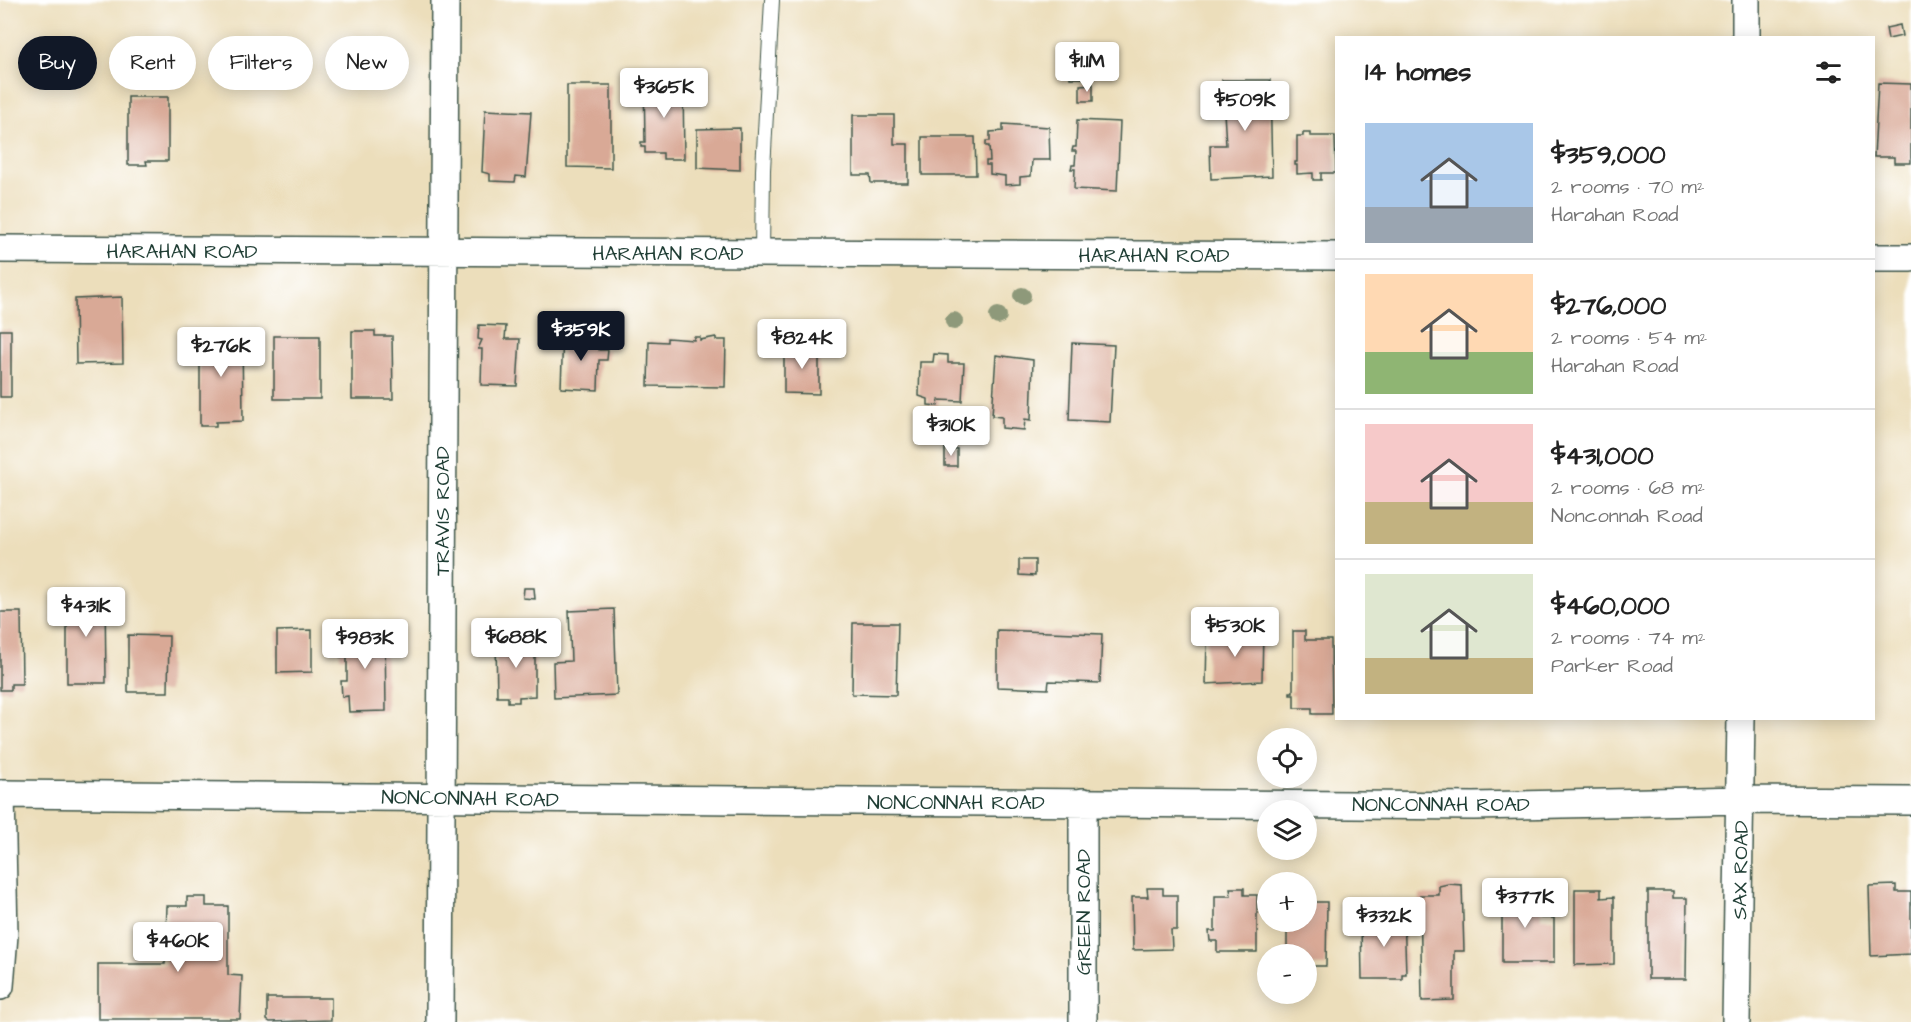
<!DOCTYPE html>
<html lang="en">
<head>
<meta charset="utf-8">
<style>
  body { margin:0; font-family:"Architects Daughter",sans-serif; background:#f2f2f2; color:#222; height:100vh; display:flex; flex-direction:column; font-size:22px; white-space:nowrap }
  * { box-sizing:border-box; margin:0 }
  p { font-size:20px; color:#767676 }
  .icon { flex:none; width:33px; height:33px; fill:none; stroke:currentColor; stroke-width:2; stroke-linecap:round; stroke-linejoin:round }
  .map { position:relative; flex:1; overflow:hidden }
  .details { position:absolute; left:1335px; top:36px; width:540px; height:684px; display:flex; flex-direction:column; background:#fff; border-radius:0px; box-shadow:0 3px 15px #0003 }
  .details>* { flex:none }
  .banner { position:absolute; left:18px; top:36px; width:570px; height:54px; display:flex; gap:12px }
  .fabs { position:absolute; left:1257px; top:728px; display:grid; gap:12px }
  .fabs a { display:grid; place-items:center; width:60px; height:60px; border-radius:50%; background:#fff; box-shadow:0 3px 15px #0003; font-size:30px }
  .price { position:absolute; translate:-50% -51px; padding:0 14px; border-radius:6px; background:#fff; color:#222; font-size:20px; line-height:39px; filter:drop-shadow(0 2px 3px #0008) }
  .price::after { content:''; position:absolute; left:50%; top:36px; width:18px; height:14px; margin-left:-9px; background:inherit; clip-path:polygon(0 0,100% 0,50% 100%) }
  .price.selected { background:#111827; color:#fff }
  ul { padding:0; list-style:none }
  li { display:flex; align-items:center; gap:18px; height:150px; padding:0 30px }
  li+li { border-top:2px solid #e0e0e0 }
  li span { display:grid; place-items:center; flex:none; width:168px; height:120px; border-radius:0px; color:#555 }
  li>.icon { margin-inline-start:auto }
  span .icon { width:72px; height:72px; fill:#fffc; stroke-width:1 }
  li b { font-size:26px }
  h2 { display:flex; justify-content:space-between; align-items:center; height:72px; padding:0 30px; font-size:26px }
  .tag { padding:0 21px; border-radius:27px; background:#fff; box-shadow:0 3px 15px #0003; font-size:21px; line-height:54px }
  .tag.selected { background:#111827; color:#fff }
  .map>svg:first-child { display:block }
  .building { fill:#d9a996 }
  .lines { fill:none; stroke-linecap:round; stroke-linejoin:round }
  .lane-casing { stroke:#3e5548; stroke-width:16 }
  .street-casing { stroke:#3e5548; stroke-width:30 }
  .lane { stroke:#fff; stroke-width:14 }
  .street { stroke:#fff; stroke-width:27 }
  .tree { fill:#8e997a }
  .labels { text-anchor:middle; stroke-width:4.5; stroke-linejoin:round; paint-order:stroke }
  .street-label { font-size:20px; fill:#1f3d34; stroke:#fff }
</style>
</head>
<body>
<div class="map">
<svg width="1911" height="1022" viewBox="0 0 1911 1022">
  <rect width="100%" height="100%" fill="#fff"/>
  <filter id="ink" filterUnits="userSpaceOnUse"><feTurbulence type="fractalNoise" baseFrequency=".0167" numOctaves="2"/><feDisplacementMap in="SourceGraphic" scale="12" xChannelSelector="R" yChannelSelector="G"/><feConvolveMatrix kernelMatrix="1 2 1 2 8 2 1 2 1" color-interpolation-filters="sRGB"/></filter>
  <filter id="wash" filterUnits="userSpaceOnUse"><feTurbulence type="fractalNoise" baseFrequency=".008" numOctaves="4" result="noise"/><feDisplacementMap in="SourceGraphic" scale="24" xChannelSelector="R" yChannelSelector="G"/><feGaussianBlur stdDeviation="1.35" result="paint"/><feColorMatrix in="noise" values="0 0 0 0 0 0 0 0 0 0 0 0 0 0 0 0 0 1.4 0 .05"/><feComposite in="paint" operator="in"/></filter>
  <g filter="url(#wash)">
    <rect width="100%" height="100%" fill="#ecdebb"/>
    <g id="blocks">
      <!-- building -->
      <path class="building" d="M1900,25L1902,36L1888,39L1886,28Z
        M1070,65H1082V78H1070Z
        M644,76L658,77V86L683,85L684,159H663V153H645V147H641V142H645Z
        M1222,80H1270L1272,176L1211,179L1210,145H1226Z
        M1878,83L1911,84V163H1894V157H1874Z
        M1093,84V101H1080V85Z
        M567,85H611V168L567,167Z
        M128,97H168V161H146L147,165H128Z
        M485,110L531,112L526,177L516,176L515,182L490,181V174L482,172Z
        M853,115H894V144H908V183H871L870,175H853Z
        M1077,120L1120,122L1117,191L1074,189L1075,169H1071L1072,165H1075L1076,151H1072L1073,147H1076Z
        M1003,124L1049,127L1050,160H1032L1031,176L1020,177V184L1005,185V176L990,174V165H986V161H990L989,146H986V141H990V132L1003,131Z
        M740,128V170L697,168V129Z
        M1303,133H1310V136H1335L1336,173H1321V180H1313V173L1297,174V165H1295V162H1297V136H1303Z
        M922,137H975L976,175H922Z
        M122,297L123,363L76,364L75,299Z
        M479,325L506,326L505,339H520L517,386L481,385L482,349H478L482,340L478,339Z
        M0,330H11V397H0Z
        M352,331H375V336H392L393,399H352Z
        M200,332H242L243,421L216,422V426H200Z
        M563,332L583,333L582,342H599V350H608L607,360H599L598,390L561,388Z
        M274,336H320V399H274Z
        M694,337H700V340L716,337V340H726L725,387L648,386L649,341L667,342V338L694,340Z
        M793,340L810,341V352H819V394L784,393V353H793Z
        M1072,343L1114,345L1110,422L1069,420Z
        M934,354L948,355V363H964L962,401L939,400L938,406L928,405V399L919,396L920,362H933Z
        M996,355L1033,360L1031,420L1025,419L1024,430L1002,428V417L992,416Z
        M945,448L957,449V466H945Z
        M1019,560H1035V576L1019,575Z
        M524,588H534L535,599L523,598Z
        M67,593H105L106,683H67Z
        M614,609L617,695L554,698L553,662L571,661L569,611Z
        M0,612H21L22,684H11V690H0Z
        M853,623H898L896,695L852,694Z
        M385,629L386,711L349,712L348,696L342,697L341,681H347V657H340V644H347V630Z
        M312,630V672L277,673V631Z
        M997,630L1102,634L1100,683L1049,681L1048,689L997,687Z
        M1243,630H1263L1262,681L1206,684L1207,637L1243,636Z
        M1293,631H1305V640H1331L1332,714H1312V708H1294V695H1290V692H1293Z
        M128,635L169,636L168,692H128Z
        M535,639V696L519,697V702H508V697H497L496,640Z
        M1448,884L1462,885L1464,951H1454V1000L1422,1001L1420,895H1439V886Z
        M1896,885V892H1911V954L1871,956L1869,886Z
        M1147,888H1163V895H1177V930H1171L1172,949L1133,950L1132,897H1148Z
        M1230,888H1244V895H1257V952H1217V941H1210L1209,931H1215V896H1231Z
        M1502,889H1527V896H1541V918H1554V963H1502V914H1500Z
        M1575,889H1601V898L1614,897V964L1575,965Z
        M1648,891H1673V898H1687L1686,979H1648Z
        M187,897H206V906H228V975L242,976L240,1019H98V964H165L167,906H187Z
        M1306,897H1310L1309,902H1327L1326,966H1306V954H1287V921H1306Z
        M1391,912L1404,914L1406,974H1402V979H1362L1361,922H1382V915H1391Z
        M267,998H331V1020L270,1022L267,1020Z"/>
    </g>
  </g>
  <g filter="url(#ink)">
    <use href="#blocks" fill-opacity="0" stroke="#3e5548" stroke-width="1.5"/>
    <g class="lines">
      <!-- lane casing -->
      <g class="lane-casing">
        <path id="lane" d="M762,254L763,170L772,0"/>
      </g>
      <!-- street casing -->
      <g class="street-casing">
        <path id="street" d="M1746,38V0
          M0,249L1336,256
          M1874,258H1911
          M0,794L1474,806L1741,800L1911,801
          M1083,802V1022
          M0,986L4,935L1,794
          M440,1022L445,0
          M1736,1022L1741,718"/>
      </g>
      <!-- lane -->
      <use href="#lane" class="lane"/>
      <!-- street -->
      <use href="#street" class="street"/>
    </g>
    <!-- trees -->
    <g class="tree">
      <circle cx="1022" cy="296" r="9"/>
      <circle cx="998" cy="316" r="9"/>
      <circle cx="954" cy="321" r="9"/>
    </g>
  </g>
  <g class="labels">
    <!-- street labels -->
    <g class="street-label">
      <text x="182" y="258">HARAHAN ROAD</text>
      <text x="668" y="260">HARAHAN ROAD</text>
      <text x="1154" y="262">HARAHAN ROAD</text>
      <text transform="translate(442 511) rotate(-90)" y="7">TRAVIS ROAD</text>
      <text transform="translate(470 798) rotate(1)" y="7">NONCONNAH ROAD</text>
      <text x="956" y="809">NONCONNAH ROAD</text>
      <text x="1441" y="811">NONCONNAH ROAD</text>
      <text transform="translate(1740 870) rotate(-89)" y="7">SAX ROAD</text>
      <text transform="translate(1083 912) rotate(-90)" y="7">GREEN ROAD</text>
    </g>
  </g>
</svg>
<div class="fabs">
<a><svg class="icon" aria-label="locate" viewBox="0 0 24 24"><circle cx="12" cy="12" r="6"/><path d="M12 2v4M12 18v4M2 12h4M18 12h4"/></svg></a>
<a><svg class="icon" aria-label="layers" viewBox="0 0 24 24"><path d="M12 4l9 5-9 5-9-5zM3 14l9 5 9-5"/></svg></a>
<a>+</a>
<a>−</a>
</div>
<b class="price" style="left:1087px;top:93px">$1.1M</b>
<b class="price" style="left:664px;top:119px">$365K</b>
<b class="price" style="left:1245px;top:132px">$509K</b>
<b class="price selected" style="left:581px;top:362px">$359K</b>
<b class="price" style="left:802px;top:370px">$824K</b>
<b class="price" style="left:221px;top:378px">$276K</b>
<b class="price" style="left:951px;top:457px">$310K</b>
<b class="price" style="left:86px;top:638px">$431K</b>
<b class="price" style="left:1235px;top:658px">$530K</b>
<b class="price" style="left:516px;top:669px">$688K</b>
<b class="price" style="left:365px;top:670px">$983K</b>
<b class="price" style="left:1525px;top:929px">$377K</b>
<b class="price" style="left:1384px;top:948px">$332K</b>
<b class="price" style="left:178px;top:973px">$460K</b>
<div class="banner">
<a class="tag selected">Buy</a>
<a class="tag">Rent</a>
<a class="tag">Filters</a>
<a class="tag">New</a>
</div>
<section class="details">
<h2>14 homes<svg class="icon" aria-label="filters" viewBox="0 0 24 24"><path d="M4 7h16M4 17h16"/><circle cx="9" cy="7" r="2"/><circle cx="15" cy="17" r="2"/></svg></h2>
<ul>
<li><span style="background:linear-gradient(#a9c7e8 70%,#9aa5b1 0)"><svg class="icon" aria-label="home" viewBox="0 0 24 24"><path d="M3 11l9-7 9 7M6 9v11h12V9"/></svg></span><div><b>$359,000</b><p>2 rooms · 70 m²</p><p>Harahan Road</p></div></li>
<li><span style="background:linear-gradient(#ffd9b3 65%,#8fb573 0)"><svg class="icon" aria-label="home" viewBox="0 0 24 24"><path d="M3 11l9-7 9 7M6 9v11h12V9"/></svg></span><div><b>$276,000</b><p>2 rooms · 54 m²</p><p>Harahan Road</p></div></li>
<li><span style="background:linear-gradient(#f6c9c9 65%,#c2b280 0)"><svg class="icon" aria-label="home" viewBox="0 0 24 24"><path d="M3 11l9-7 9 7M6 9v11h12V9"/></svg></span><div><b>$431,000</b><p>2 rooms · 68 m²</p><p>Nonconnah Road</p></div></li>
<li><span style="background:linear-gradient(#dfe7d0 70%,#c2b280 0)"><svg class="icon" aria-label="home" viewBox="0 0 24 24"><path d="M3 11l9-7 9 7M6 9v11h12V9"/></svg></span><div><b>$460,000</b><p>2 rooms · 74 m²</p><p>Parker Road</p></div></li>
</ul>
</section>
</div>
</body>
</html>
